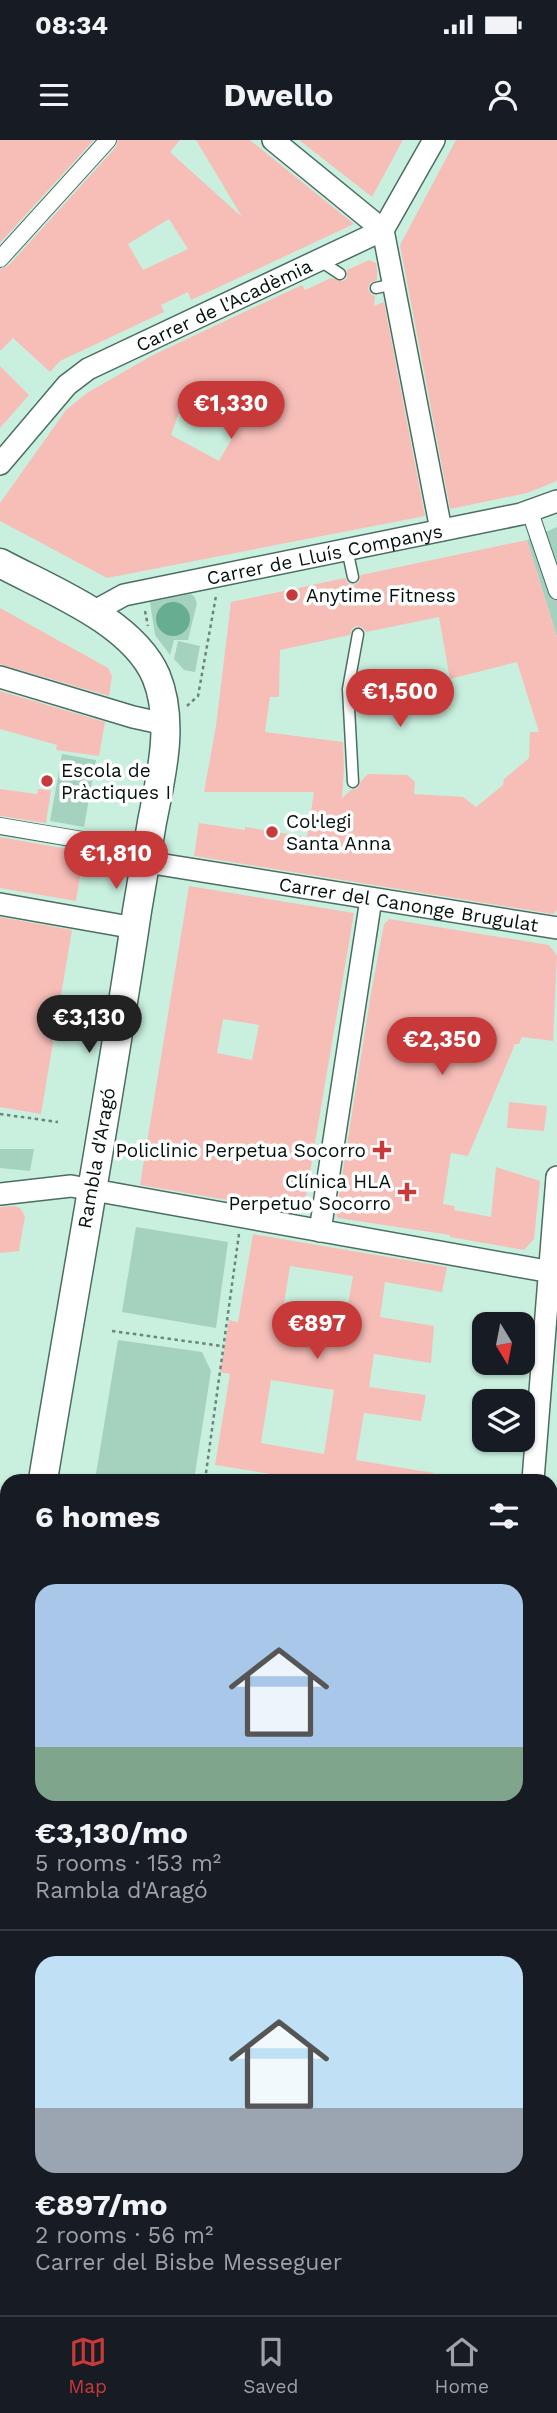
<!DOCTYPE html>
<html lang="en">
<head>
<meta charset="utf-8">
<style>
  body { margin:0; font-family:"Work Sans",sans-serif; background:#20242c; color:#f1f3f6; height:100vh; display:flex; flex-direction:column; font-size:26px; white-space:nowrap }
  * { box-sizing:border-box; margin:0 }
  p { font-size:23px; color:#9ea1a6 }
  .icon { flex:none; width:38px; height:38px; fill:none; stroke:currentColor; stroke-width:2; stroke-linecap:round; stroke-linejoin:round }
  .map { position:relative; flex:1; overflow:hidden }
  .panel { position:absolute; left:0px; top:1334px; width:558px; height:842px; display:flex; flex-direction:column; background:#171b24; border-radius:21px 21px 0 0; box-shadow:0 2px 5px #0004 }
  .panel>* { flex:none }
  .needle { width:46px; rotate:170deg }
  .controls { position:absolute; left:472px; top:1172px; display:grid; gap:14px }
  .controls a { display:grid; place-items:center; width:63px; height:63px; border-radius:14px; background:#171b24; box-shadow:0 2px 5px #0004; font-size:35px }
  .price { position:absolute; translate:-50% -60px; padding:0 16px; border-radius:24px; background:#c83a39; color:#fff; font-size:23px; line-height:46px; filter:drop-shadow(0 2px 4px #0008) }
  .price::after { content:''; position:absolute; left:50%; top:42px; width:21px; height:16px; margin-left:-10px; background:inherit; clip-path:polygon(0 0,100% 0,50% 100%) }
  .price.on { background:#222; color:#fff }
  ul { padding:0; list-style:none }
  li { display:grid; align-content:center; gap:14px; height:371px; padding:0 35px }
  li+li { border-top:2px solid #363941 }
  li span { display:grid; place-items:center; height:217px; border-radius:21px; color:#555 }
  li>.icon { margin-inline-start:auto }
  span .icon { width:126px; height:126px; fill:#fffc; stroke-width:1 }
  li b { font-size:30px }
  h2 { display:flex; justify-content:space-between; align-items:center; height:84px; padding:0 35px; font-size:30px }
  .status { display:flex; justify-content:space-between; align-items:center; height:49px; padding:0 35px; background:#171b24; direction:ltr }
  .status svg { height:19px; fill:currentColor }
  header { display:flex; justify-content:space-between; align-items:center; height:91px; padding:0 35px; background:#171b24; font-size:32px; font-weight:700 }
  .dock { display:flex; justify-content:space-around; align-items:center; height:98px; border-top:2px solid #363941; background:#171b24; font-size:19px; color:#9ea1a6 }
  .dock a { display:grid; justify-items:center; gap:4px }
  .dock .on { color:#c83a39 }
  .map>svg:first-child { display:block }
  .green { fill:#a5d2bf }
  .water { fill:#66ad92 }
  .building { fill:#f7beb8; fill-rule:evenodd }
  .lines { fill:none; stroke-linecap:round; stroke-linejoin:round }
  .service-casing { stroke:#4b6e60; stroke-width:13 }
  .pedestrian-casing { stroke:#4b6e60; stroke-width:18 }
  .minor-casing { stroke:#4b6e60; stroke-width:24 }
  .secondary-casing { stroke:#4b6e60; stroke-width:31 }
  .path { stroke:#6a8579; stroke-width:2.5; stroke-dasharray:3.5 3.5; stroke-linecap:butt }
  .service { stroke:#fff; stroke-width:10 }
  .pedestrian { stroke:#fff; stroke-width:16 }
  .minor { stroke:#fff; stroke-width:21 }
  .secondary { stroke:#fff; stroke-width:28 }
  .poi-dot { fill:#c83a39; stroke:#fff; stroke-width:2.5 }
  .labels { text-anchor:middle; stroke-width:7; stroke-linejoin:round; paint-order:stroke }
  .street-label { font-size:19px; fill:#03100b; stroke:#fff }
  .poi-label { font-size:19px; fill:#03100b; stroke:#fff; text-anchor:start }
</style>
</head>
<body>
<div class="status"><b>08:34</b><svg viewBox="0 0 49 12"><path d="M0 12V9h3v3zM5 12V6h3v6zM10 12V3h3v9zM15 12V0h3v12zM26 1h20v11H26zM47 4h2v5h-2z"/></svg></div>
<header><svg class="icon" aria-label="menu" viewBox="0 0 24 24"><path d="M4 6h16M4 12h16M4 18h16"/></svg>Dwello<svg class="icon" aria-label="person" viewBox="0 0 24 24"><circle cx="12" cy="8" r="4"/><path d="M4 21q1-7 8-7t8 7"/></svg></header>
<div class="map">
<svg width="557" height="2175" viewBox="0 0 557 2175">
  <rect width="100%" height="100%" fill="#c9f0df"/>
  <!-- green -->
  <path class="green" d="M557,387V497L527,400Z
    M190,454L194,456L197,463L188,500H174L170,515L155,495L150,462Z
    M178,501L200,506L195,532L184,530L174,519Z
    M62,614L96,620L84,687L50,681Z
    M0,1009H34L30,1031L0,1028Z
    M136,1087L228,1102L216,1188L122,1172Z
    M118,1200L202,1212L211,1231L194,1340H95Z
    M0,1395L7,1398V1443L0,1452Z
    M0,1465L4,1466L2,1492L7,1546V1610L0,1586Z"/>
  <!-- water -->
  <path class="water" d="M156 479a17 17 0 1 1 34 0a17 17 0 1 1-34 0Z"/>
  <!-- building -->
  <path class="building" d="M0,0H94L0,103Z
    M118,0H180L170,12L242,77L196,0H250L354,84L191,160L188,152L161,165L164,172L60,221L50,232L13,198L0,211V129L8,126L116,7ZM169,79L188,109L143,130L128,104Z
    M299,0H403L372,57Z
    M456,0H557V341L527,353L450,369L400,105Z
    M369,120L376,123L377,130V140L370,143L368,149L371,154L375,156L374,166L384,162L425,376L107,438L0,381V363L66,270L87,253L153,215L302,145L305,150L331,138L343,141L347,138V130ZM230,241L229,265H251L219,321L171,295L181,267Z
    M0,226L29,255L0,288Z
    M527,400L557,497V770L553,774L194,716L199,683L245,690V687L307,697L314,652H204L216,586L231,462L345,438L348,443L354,445L359,442L361,435ZM439,477L450,539L517,522L539,592H530L529,618L504,639L503,645L476,667L463,657L414,654L415,642L407,635L368,634L361,641L358,648L351,650L342,658L344,629L343,602L265,592L270,557H279L280,510L350,495L352,489L356,486L363,488L366,492Z
    M0,468L108,528L112,536L109,556L0,524Z
    M0,551L105,582L99,616L56,610L57,605L0,589Z
    M0,649L37,654L38,649L51,650L46,683L0,676Z
    M0,697L84,712L76,761L0,748Z
    M189,746L354,773L304,1068L297,1072L140,1045ZM223,879L259,885L252,920L217,913Z
    M0,777L72,790L41,974L0,967Z
    M389,779L549,805L557,816L553,901L522,897L519,904H515L468,1016L451,1013L443,1064L455,1066L454,1070L491,1077L496,1027L540,1041L534,1099L524,1110L450,1097V1095L338,1078L336,1074L371,853L384,784Z
    M509,962L547,966L544,991L507,988Z
    M14,1066L20,1068L25,1076L19,1111L0,1113V1067Z
    M253,1094L447,1127L442,1152L385,1142L380,1177L434,1186L431,1223L374,1214L369,1247L426,1255L421,1281L364,1273L356,1320L434,1333L433,1340H308L215,1325L230,1234L220,1232L229,1180L238,1182ZM290,1126L353,1136L342,1199L280,1189ZM271,1240L334,1250L324,1314L261,1303Z"/>
  <g class="lines">
    <!-- service casing -->
    <g class="service-casing">
      <path id="service" d="M319,120L340,134
        M376,148L394,144
        M347,409L353,437
        M353,642L348,549L358,494"/>
    </g>
    <!-- pedestrian casing -->
    <g class="pedestrian-casing">
      <path id="pedestrian" d="M0,119L108,0
        M530,372L557,451
        M0,686L124,707L136,711L146,722"/>
    </g>
    <!-- minor casing -->
    <g class="minor-casing">
      <g id="minor">
        <path d="M273,0L383,90L441,390"/>
        <path id="s1" d="M0,324L67,245L88,229L383,90L434,0"/>
        <path id="s2" d="M93,472L124,455L521,374L557,361"/>
        <path d="M0,537L133,577L165,584"/>
        <path id="s3" d="M146,722L557,788"/>
        <path d="M0,764L135,788"/>
        <path d="M0,1054L71,1046L557,1133"/>
        <path d="M320,1091L371,759"/>
        <path d="M533,1340L557,1037"/>
        <path d="M0,1384L7,1386"/>
        <path d="M551,1439H557"/>
        <path d="M551,1744L557,1741"/>
        <path d="M0,1853L7,1866"/>
        <path d="M551,1892L557,1893"/>
        <path d="M0,1908L7,1910"/>
        <path d="M0,2009L7,1984"/>
        <path d="M551,2058L557,2060"/>
        <path d="M132,2175L140,2168"/>
      </g>
    </g>
    <!-- secondary casing -->
    <g class="secondary-casing">
      <path id="secondary" d="M0,423C50,450 132,481 156,536C175,582 161,636 152,682C147,712 142,741 137,771C109,961 74,1151 43,1340
        M372,2168L376,2175"/>
    </g>
    <!-- path -->
    <path class="path" d="M145,471L148,486
      M187,566L198,556L216,456
      M0,974L58,982
      M112,1191L222,1206
      M205,1340L239,1094
      M0,1638L7,1653
      M0,1668L7,1665
      M0,1703L7,1716
      M0,1767L6,1779
      M0,1783L7,1779"/>
    <!-- service -->
    <use href="#service" class="service"/>
    <!-- pedestrian -->
    <use href="#pedestrian" class="pedestrian"/>
    <!-- minor -->
    <use href="#minor" class="minor"/>
    <!-- secondary -->
    <use href="#secondary" class="secondary"/>
  </g>
  <!-- markers -->
  <g class="poi-dot">
    <circle cx="292" cy="455" r="7"/>
    <circle cx="47" cy="641" r="7"/>
    <circle cx="272" cy="692" r="7"/>
    <path d="M378.5 999.5h7v7h7v7h-7v7h-7v-7h-7v-7h7z"/>
    <path d="M403.5 1041.5h7v7h7v7h-7v7h-7v-7h-7v-7h7z"/>
  </g>
  <g class="labels">
    <!-- street labels -->
    <g class="street-label">
      <text dy="7" stroke="none"><textPath href="#s1" startOffset="280">Carrer de l'Acadèmia</textPath></text>
      <text dy="7" stroke="none"><textPath href="#s2" startOffset="240">Carrer de Lluís Companys</textPath></text>
      <text dy="7" stroke="none"><textPath href="#s3" startOffset="266">Carrer del Canonge Brugulat</textPath></text>
      <text transform="translate(96 1018) rotate(-80)" y="7">Rambla d'Aragó</text>
    </g>
    <!-- poi labels -->
    <g class="poi-label">
      <text x="306" y="462">Anytime Fitness</text>
      <text x="61" y="637">Escola de<tspan x="61" dy="22">Pràctiques I</tspan></text>
      <text x="286" y="688">Col·legi<tspan x="286" dy="22">Santa Anna</tspan></text>
      <text x="366" y="1017" text-anchor="end">Policlinic Perpetua Socorro</text>
      <text x="391" y="1048" text-anchor="end">Clínica HLA<tspan x="391" dy="22">Perpetuo Socorro</tspan></text>
    </g>
  </g>
</svg>
<div class="controls">
<a><svg class="needle" viewBox="-14 -14 28 28"><path d="M0-13l5 13h-10z" fill="#e53935"/><path d="M0 13l5-13h-10z" fill="#9ea1a6"/></svg></a>
<a><svg class="icon" aria-label="layers" viewBox="0 0 24 24"><path d="M12 4l9 5-9 5-9-5zM3 14l9 5 9-5"/></svg></a>
</div>
<b class="price" style="left:231px;top:301px">€1,330</b>
<b class="price" style="left:400px;top:589px">€1,500</b>
<b class="price" style="left:116px;top:751px">€1,810</b>
<b class="price on" style="left:89px;top:915px">€3,130</b>
<b class="price" style="left:442px;top:937px">€2,350</b>
<b class="price" style="left:317px;top:1221px">€897</b>
<section class="panel">
<h2>6 homes<svg class="icon" aria-label="filters" viewBox="0 0 24 24"><path d="M4 7h16M4 17h16"/><circle cx="9" cy="7" r="2"/><circle cx="15" cy="17" r="2"/></svg></h2>
<ul>
<li><span style="background:linear-gradient(#a9c7e8 75%,#7fa58c 0)"><svg class="icon" aria-label="home" viewBox="0 0 24 24"><path d="M3 11l9-7 9 7M6 9v11h12V9"/></svg></span><div><b>€3,130/mo</b><p>5 rooms · 153 m²</p><p>Rambla d'Aragó</p></div></li>
<li><span style="background:linear-gradient(#bfe0f5 70%,#9aa5b1 0)"><svg class="icon" aria-label="home" viewBox="0 0 24 24"><path d="M3 11l9-7 9 7M6 9v11h12V9"/></svg></span><div><b>€897/mo</b><p>2 rooms · 56 m²</p><p>Carrer del Bisbe Messeguer</p></div></li>
</ul>
</section>
</div>
<nav class="dock">
<a class="on"><svg class="icon" aria-label="map" viewBox="0 0 24 24"><path d="M3 6l6-2 6 2 6-2v14l-6 2-6-2-6 2zM9 4v14M15 6v14"/></svg>Map</a>
<a><svg class="icon" aria-label="saved" viewBox="0 0 24 24"><path d="M7 4h10v16l-5-4-5 4z"/></svg>Saved</a>
<a><svg class="icon" aria-label="home" viewBox="0 0 24 24"><path d="M3 11l9-7 9 7M6 9v11h12V9"/></svg>Home</a>
</nav>
</body>
</html>
